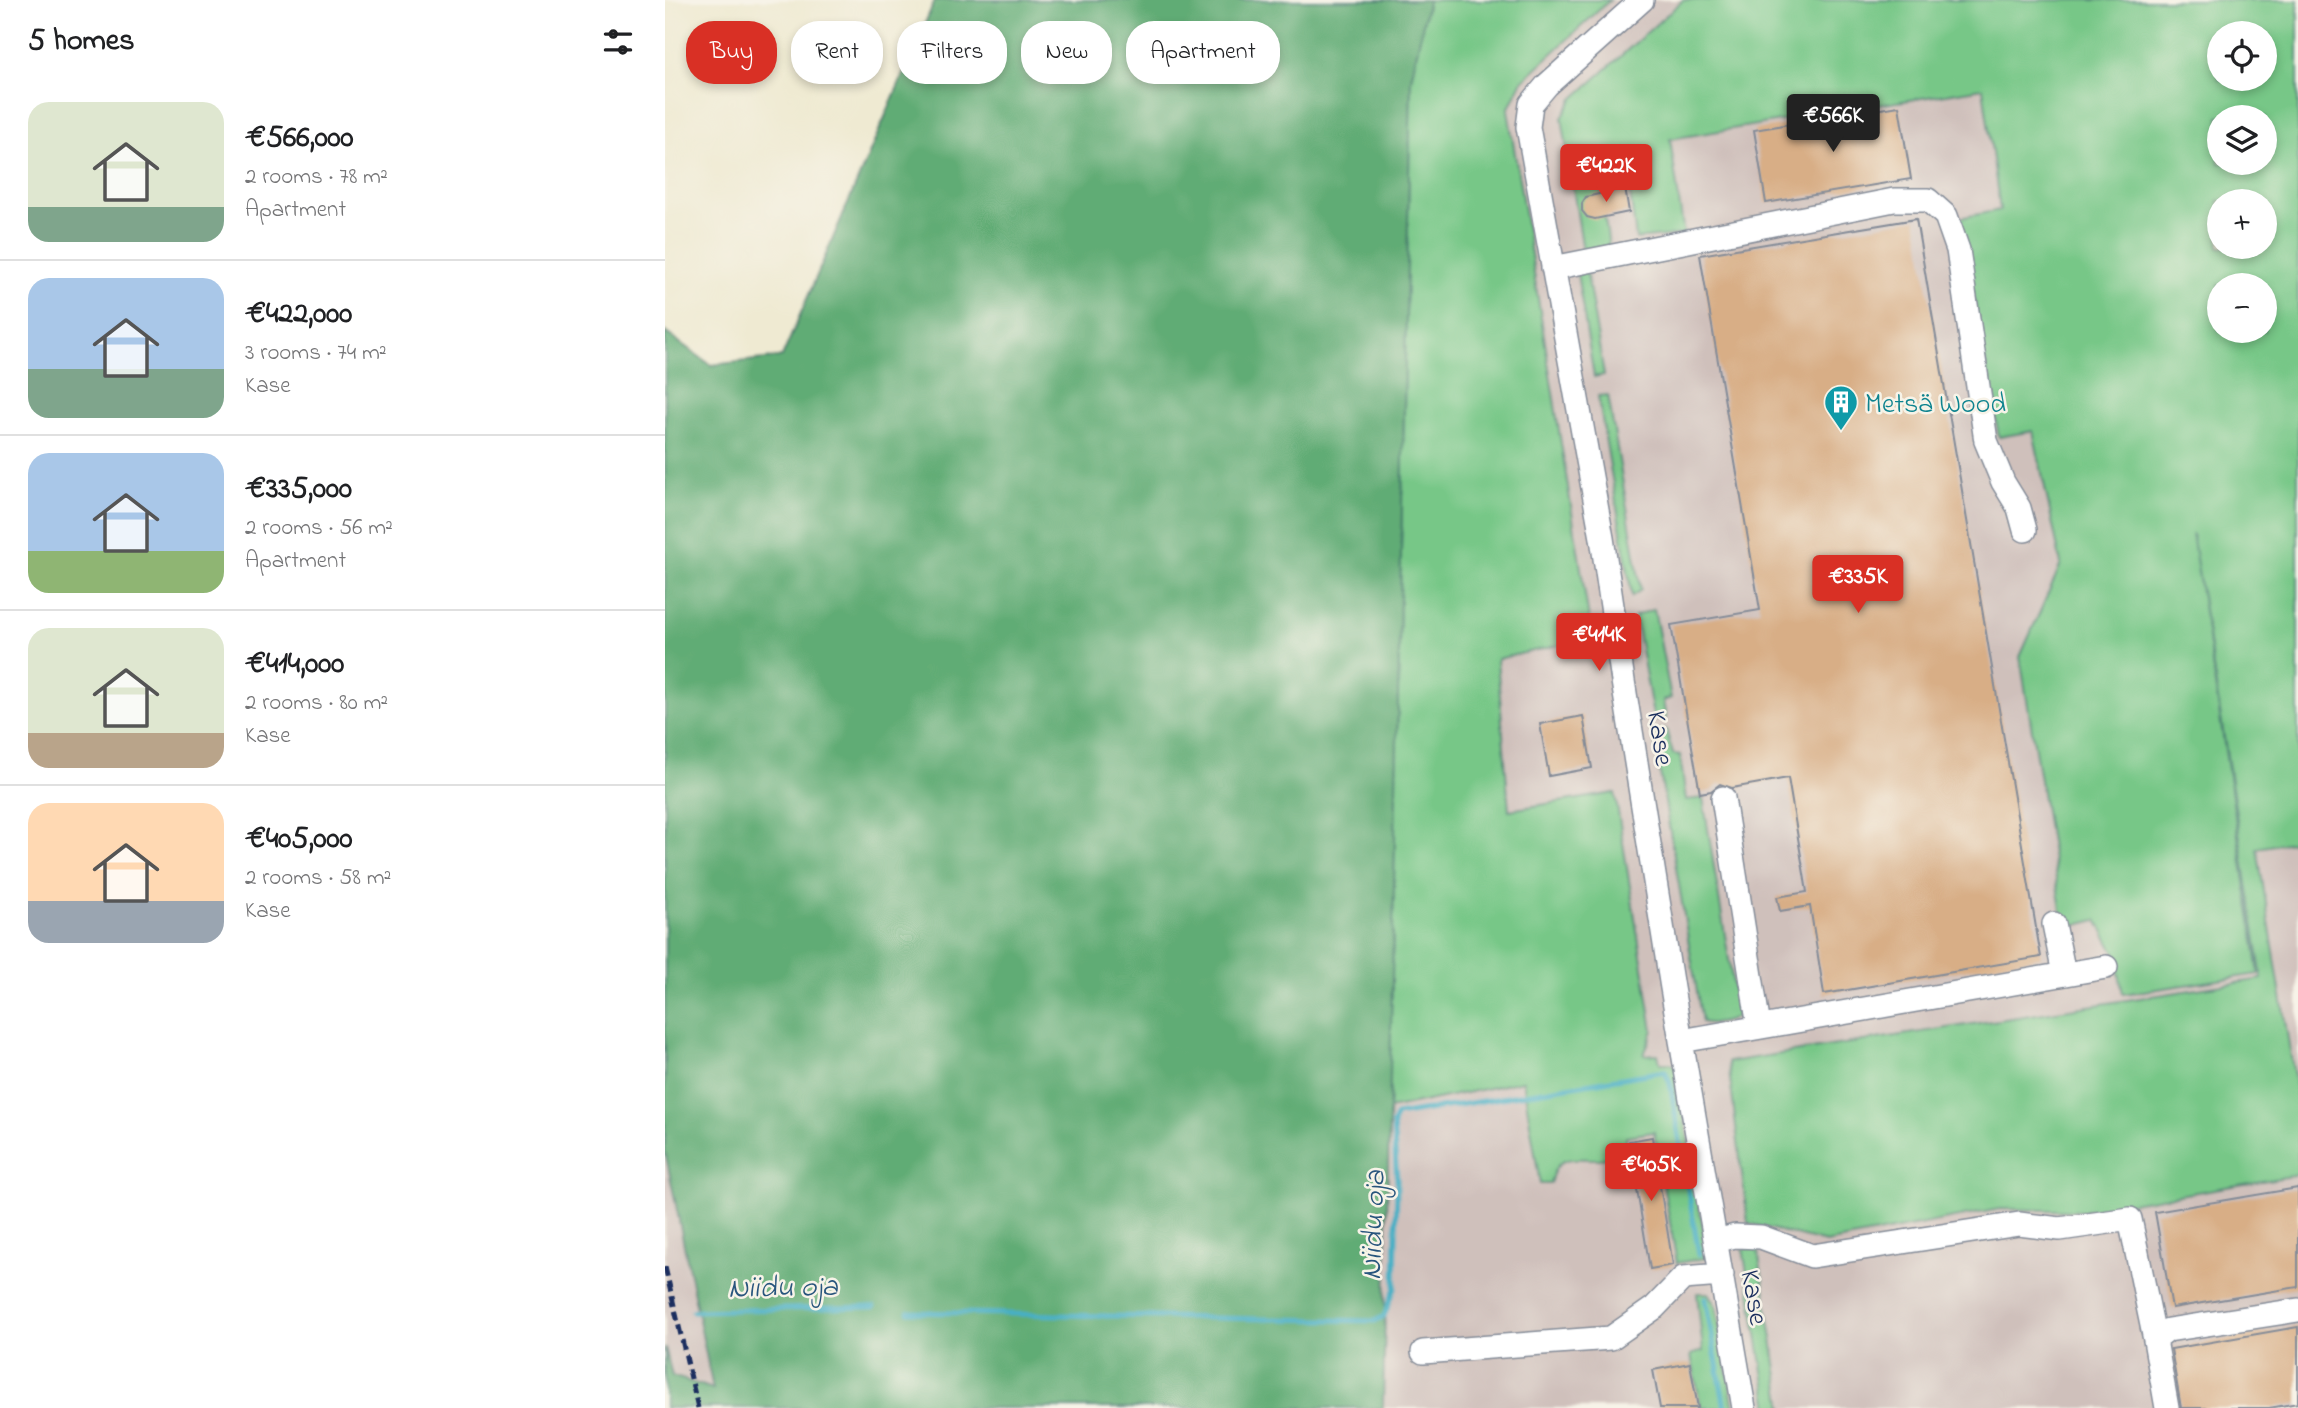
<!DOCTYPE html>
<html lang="en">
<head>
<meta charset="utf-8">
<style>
  body { margin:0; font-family:"Indie Flower",sans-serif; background:#f2f2f2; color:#202124; height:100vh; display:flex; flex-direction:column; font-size:26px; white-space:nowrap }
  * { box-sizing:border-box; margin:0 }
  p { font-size:23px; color:#757577 }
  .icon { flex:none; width:38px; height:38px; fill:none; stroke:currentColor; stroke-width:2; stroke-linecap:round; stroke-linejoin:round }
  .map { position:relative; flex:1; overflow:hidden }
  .panel { display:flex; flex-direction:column; background:#fff; width:665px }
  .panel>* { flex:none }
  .guide { position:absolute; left:21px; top:21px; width:665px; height:63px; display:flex; gap:14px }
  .fabs { position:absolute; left:1542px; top:21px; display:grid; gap:14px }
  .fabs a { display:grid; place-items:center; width:70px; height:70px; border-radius:50%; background:#fff; box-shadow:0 4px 10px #0003; font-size:35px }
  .price { position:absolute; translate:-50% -60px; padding:0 16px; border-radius:7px; background:#d93025; color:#fff; font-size:23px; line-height:46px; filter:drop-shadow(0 2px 4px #0008) }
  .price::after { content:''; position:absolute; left:50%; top:42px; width:21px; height:16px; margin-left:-10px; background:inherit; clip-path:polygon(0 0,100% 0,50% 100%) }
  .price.selected { background:#222; color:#fff }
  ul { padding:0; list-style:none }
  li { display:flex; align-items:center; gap:21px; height:175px; padding:0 28px }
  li+li { border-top:2px solid #e0e0e0 }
  li span { display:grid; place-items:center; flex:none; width:196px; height:140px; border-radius:21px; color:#555 }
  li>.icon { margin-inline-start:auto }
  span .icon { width:84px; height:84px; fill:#fffc; stroke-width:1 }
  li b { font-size:30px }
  h2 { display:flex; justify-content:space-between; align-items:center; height:84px; padding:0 28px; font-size:30px }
  .pill { padding:0 24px; border-radius:28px; background:#fff; box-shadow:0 4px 10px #0003; font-size:24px; line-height:63px }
  .pill.selected { background:#d93025; color:#fff }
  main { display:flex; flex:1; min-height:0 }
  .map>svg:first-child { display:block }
  .industrial { fill:#cfc0bb }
  .green { fill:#77c787; stroke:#497b72; stroke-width:2; fill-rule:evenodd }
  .forest { fill:#61ac74; stroke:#3e6e69; stroke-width:2 }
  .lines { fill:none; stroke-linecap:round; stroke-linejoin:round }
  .stream { stroke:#46afc5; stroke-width:5 }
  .building { fill:#d8ae86 }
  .minor-casing { stroke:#858c98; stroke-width:26 }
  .minor { stroke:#fff; stroke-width:23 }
  .rail { stroke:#1b2f5e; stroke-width:5; stroke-dasharray:10 5; stroke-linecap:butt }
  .labels { text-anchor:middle; stroke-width:5; stroke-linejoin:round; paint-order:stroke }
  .culture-label { font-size:28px; fill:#0d838f; stroke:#f7f3e8; text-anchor:start }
  .street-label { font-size:28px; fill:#1b2f5e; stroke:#f7f3e8 }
  .water-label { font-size:30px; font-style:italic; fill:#28557d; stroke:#f7f3e8 }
</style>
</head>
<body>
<main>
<section class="panel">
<h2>5 homes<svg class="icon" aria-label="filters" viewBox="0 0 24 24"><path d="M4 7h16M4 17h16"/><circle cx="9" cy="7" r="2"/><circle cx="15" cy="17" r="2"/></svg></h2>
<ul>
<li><span style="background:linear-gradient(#dfe7d0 75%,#7fa58c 0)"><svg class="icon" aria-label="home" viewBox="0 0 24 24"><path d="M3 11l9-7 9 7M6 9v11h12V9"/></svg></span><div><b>€566,000</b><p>2 rooms · 78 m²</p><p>Apartment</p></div></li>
<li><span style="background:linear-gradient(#a9c7e8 65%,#7fa58c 0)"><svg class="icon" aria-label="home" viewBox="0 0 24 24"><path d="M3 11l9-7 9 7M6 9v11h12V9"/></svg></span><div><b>€422,000</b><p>3 rooms · 74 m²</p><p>Kase</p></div></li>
<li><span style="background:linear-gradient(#a9c7e8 70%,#8fb573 0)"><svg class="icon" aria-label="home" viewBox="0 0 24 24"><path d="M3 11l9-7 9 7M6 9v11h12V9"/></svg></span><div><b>€335,000</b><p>2 rooms · 56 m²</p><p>Apartment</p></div></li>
<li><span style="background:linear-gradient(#dfe7d0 75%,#b9a48a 0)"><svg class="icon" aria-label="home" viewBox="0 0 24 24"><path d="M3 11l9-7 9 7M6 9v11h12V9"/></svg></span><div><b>€414,000</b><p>2 rooms · 80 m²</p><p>Kase</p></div></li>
<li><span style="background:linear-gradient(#ffd9b3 70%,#9aa5b1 0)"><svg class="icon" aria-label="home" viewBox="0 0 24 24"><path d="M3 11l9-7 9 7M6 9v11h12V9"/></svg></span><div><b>€405,000</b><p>2 rooms · 58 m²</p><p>Kase</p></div></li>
</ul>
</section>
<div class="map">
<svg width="1633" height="1408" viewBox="0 0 1633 1408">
  <rect width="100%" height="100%" fill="#f7f3e8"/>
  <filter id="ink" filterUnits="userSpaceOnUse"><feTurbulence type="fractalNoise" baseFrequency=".0143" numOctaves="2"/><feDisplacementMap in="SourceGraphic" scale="14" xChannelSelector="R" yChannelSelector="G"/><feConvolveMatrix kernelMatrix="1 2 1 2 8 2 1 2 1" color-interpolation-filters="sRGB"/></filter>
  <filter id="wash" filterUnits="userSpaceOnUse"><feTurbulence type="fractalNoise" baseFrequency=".00686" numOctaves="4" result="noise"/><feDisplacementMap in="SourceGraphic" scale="28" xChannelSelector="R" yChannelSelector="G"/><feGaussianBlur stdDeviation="1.57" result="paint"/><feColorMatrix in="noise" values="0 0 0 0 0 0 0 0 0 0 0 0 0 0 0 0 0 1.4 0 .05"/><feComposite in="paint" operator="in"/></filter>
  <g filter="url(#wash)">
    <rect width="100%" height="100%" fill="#efead2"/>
    <!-- industrial -->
    <path class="industrial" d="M763,0H1444L1598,979L1063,1062L1083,1223L1161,1243L1335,1209L1419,1211L1633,1175V1408H718L746,79Z
      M1633,841V1100L1592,848Z
      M0,1151L48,1389L7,1376L0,1347Z"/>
    <!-- green -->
    <path class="green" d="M763,0H945L856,82L843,110L927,638L832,659L844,810L950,793L988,1030L979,1055L993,1054L995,1063H1005L1011,1067L1042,1251L1041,1258L1012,1263L989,1132L961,1136L962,1154C953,1156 943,1158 934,1159C910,1160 892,1151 885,1184H875L858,1081L724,1109L746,79Z
      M1018,0H1633V841L1592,848L1633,1100V1175L1419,1211L1335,1209L1161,1243L1083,1223L1063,1062L1597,979L1527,533L1594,974L1458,994L1450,953L1432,920L1399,928L1355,657L1396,564L1368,431L1334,437L1294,218L1335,210L1318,88L1005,139L1019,234L971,239L963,176L934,178L944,246L918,251L897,118L908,99ZM1554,33H1600V79H1554ZM1554,117H1600V163H1554ZM1554,201H1600V247H1554ZM1554,285H1600V331H1554Z
      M917,271L922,274L939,375L929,377L912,274Z
      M943,395L976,590L967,596L933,396Z
      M989,609L1006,698L998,701L1001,718L989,721L970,616Z
      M1001,729L1008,754L1015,755L1021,800L1038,798L1073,1016C1063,1023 1049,1025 1037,1022L988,731Z
      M1087,1247L1093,1250L1118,1408H1104L1078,1249Z
      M1032,1293H1043L1051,1306L1069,1408H1036L1026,1355L1038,1351Z"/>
    <!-- forest -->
    <path class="forest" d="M270,0H763L746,79L718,1408H0V1347L7,1376L48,1389L0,1151V332L46,365L117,357Z"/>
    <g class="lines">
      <!-- stream -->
      <path class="stream" d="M1040,1298L1060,1408
        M28,1311L209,1307
        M243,1312L710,1321L719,1316L730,1288L732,1180L728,1123L732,1115L1000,1071L1005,1083L1034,1254"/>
    </g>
    <g id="blocks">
      <!-- building -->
      <path class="building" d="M1234,106L1246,179L1101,203L1089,130Z
        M960,188L964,212L930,219L922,217L917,211V203L921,197Z
        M1251,219L1376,957L1159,994L1145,906L1115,911L1112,897L1142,892L1123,778L1067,788L1055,784L1046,791L1035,793L1006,625L1095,610L1035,255Z
        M918,716L927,768L884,776L875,724Z
        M987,1137L1008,1265L985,1269L964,1141Z
        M1633,1188V1287L1507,1308L1490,1212Z
        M1633,1327V1403L1604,1408H1516L1506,1349Z
        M1025,1363L1033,1408H995L988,1370Z"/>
    </g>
  </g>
  <g filter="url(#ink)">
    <use href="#blocks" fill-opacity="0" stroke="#858c98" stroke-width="2"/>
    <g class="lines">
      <!-- minor casing -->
      <g class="minor-casing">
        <path id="minor" d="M977,0L882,85L866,104L863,127L937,538L958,681L1007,988L1079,1408
          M888,268L1229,200H1263L1281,216L1293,250L1321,441L1338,482L1354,508L1360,530
          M1058,798L1094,1027
          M1389,924L1399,974
          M1016,1041L1441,967
          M1051,1241L1070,1236L1096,1237L1147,1256L1354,1224L1395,1229L1465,1219L1490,1340
          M758,1352L946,1338L989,1308L1018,1278L1057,1275
          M1502,1408L1490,1340L1503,1330L1633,1310"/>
      </g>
      <!-- minor -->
      <use href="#minor" class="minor"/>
      <!-- rail -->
      <path class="rail" d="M0,1267L33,1408"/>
    </g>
  </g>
  <!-- icons -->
  <defs>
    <g id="building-pin" transform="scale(1.75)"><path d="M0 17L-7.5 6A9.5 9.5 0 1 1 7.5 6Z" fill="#0f9aa8" stroke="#f7f3e8"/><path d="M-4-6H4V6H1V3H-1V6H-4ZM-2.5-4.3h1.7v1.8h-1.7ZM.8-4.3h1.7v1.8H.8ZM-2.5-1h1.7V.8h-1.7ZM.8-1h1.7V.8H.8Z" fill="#fff"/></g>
  </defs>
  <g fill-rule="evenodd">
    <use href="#building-pin" x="1176" y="402"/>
  </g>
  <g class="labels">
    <!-- culture labels -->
    <g class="culture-label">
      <text x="1200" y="412">Metsä Wood</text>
    </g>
    <!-- street labels -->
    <g class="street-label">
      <text transform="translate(997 738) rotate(81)" y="10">Kase</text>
      <text transform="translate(1091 1297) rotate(80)" y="10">Kase</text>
    </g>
    <!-- water labels -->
    <g class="water-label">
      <text transform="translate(707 1225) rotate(-88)" y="10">Niidu oja</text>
      <text transform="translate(118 1286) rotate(-1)" y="10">Niidu oja</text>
    </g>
  </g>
</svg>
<div class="fabs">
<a><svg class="icon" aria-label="locate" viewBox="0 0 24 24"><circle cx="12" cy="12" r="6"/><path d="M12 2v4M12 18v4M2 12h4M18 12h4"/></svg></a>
<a><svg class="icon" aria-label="layers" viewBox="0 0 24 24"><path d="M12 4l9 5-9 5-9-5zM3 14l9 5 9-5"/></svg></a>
<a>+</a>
<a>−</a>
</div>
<b class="price selected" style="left:1168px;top:154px">€566K</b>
<b class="price" style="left:941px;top:204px">€422K</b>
<b class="price" style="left:1193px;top:615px">€335K</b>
<b class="price" style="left:934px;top:673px">€414K</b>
<b class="price" style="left:986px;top:1203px">€405K</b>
<div class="guide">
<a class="pill selected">Buy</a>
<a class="pill">Rent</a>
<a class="pill">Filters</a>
<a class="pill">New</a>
<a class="pill">Apartment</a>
</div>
</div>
</main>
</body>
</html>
